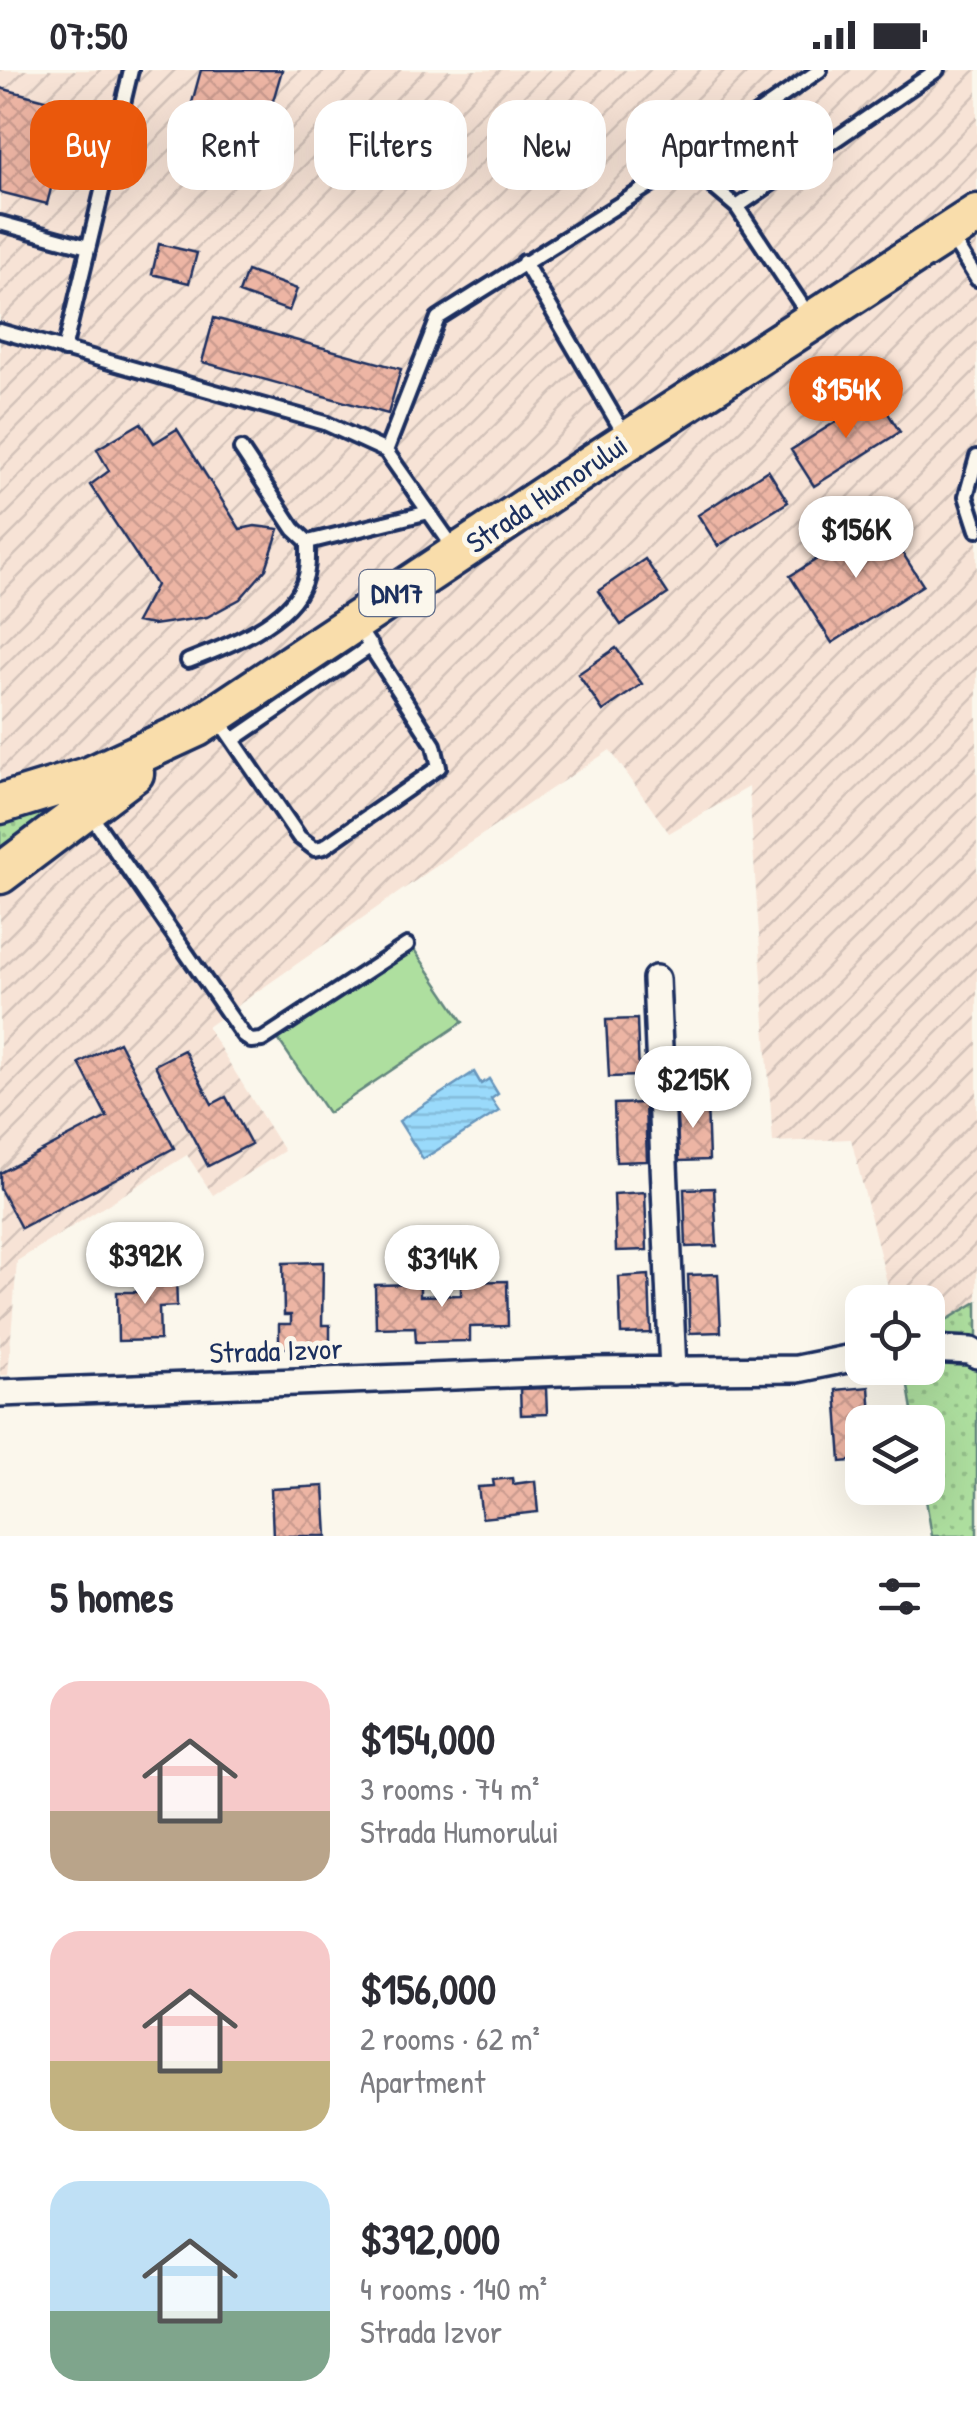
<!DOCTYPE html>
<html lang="en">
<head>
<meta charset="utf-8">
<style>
  body { margin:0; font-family:"Patrick Hand",sans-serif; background:#f7f7f7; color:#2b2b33; height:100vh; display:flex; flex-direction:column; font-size:38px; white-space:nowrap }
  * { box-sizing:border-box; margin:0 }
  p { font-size:32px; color:#7c7c81 }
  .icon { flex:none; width:55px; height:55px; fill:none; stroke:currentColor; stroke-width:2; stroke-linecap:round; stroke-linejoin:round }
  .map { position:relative; height:1466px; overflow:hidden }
  .panel { display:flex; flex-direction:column; background:#fff; flex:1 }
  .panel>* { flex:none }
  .hud { position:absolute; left:30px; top:30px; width:918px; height:90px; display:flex; gap:20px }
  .buttons { position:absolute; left:845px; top:1215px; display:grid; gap:20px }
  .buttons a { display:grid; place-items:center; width:100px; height:100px; border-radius:20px; background:#fff; box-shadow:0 10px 40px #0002; font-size:50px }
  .price { position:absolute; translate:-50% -85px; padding:0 22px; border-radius:35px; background:#fff; color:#222; font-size:32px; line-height:65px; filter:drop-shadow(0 2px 5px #0008) }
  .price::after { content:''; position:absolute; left:50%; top:60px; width:30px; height:22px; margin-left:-15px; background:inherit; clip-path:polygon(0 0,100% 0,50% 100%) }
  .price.current { background:#ea580c; color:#fff }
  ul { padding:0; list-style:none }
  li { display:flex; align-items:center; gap:30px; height:250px; padding:0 50px }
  li span { display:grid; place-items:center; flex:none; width:280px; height:200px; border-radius:30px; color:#555 }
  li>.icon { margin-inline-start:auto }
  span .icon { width:120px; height:120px; fill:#fffc; stroke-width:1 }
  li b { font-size:42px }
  h2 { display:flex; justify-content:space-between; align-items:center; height:120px; padding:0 50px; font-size:42px }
  .tag { padding:0 35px; border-radius:30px; background:#fff; box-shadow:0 10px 40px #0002; font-size:35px; line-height:90px }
  .tag.current { background:#ea580c; color:#fff }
  .status { display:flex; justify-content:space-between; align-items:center; height:70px; padding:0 50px; background:#fff; direction:ltr }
  .status svg { height:28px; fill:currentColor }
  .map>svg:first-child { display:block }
  .industrial { fill:url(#industrial-furrows) }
  .grass { fill:url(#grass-dots); stroke:#64877e; stroke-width:2.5 }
  .pitch { fill:#aedf9f; stroke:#64877e; stroke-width:2.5 }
  .water { fill:url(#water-rules); stroke:#6796bc; stroke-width:2.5 }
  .building { fill:url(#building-cross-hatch); stroke:#1b2f5e; stroke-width:2.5 }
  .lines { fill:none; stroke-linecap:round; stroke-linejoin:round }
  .lane-casing { stroke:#1b2f5e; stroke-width:20 }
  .street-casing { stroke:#1b2f5e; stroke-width:32 }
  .primary-casing { stroke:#1b2f5e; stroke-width:45 }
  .lane { stroke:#fbf7ec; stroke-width:12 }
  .street { stroke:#fbf7ec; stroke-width:25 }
  .primary { stroke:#f9ddab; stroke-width:38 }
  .labels { text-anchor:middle; stroke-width:10; stroke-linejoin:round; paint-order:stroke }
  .shield { fill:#fbf7ec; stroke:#5e6b89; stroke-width:2.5 }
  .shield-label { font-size:28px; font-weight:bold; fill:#1b2f5e }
  .street-label { font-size:30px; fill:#1b2f5e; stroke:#fbf7ec }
</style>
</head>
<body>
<div class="status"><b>07:50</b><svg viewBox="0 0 49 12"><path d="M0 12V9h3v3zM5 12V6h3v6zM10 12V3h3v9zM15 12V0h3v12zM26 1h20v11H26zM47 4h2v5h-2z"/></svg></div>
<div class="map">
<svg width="977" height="1466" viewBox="0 0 977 1466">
  <defs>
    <pattern id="industrial-furrows" width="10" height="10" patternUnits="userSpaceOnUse" patternTransform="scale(2.5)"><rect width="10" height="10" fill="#f7e3d6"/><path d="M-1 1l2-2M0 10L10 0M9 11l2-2" fill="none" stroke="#d3c3ba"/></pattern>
    <pattern id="grass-dots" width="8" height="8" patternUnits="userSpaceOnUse" patternTransform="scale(2.5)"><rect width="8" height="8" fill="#aedf9f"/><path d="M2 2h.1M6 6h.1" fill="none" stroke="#95c08b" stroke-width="1.8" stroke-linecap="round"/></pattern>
    <pattern id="water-rules" width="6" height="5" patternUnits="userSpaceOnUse" patternTransform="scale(2.5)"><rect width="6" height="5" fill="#9adafb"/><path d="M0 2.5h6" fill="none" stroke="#84bbda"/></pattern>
    <pattern id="building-cross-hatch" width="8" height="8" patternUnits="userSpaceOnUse" patternTransform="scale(2.5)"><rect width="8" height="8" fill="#edb5a4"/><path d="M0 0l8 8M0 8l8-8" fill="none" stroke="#cb9c90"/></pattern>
  </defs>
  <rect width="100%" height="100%" fill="#fbf7ec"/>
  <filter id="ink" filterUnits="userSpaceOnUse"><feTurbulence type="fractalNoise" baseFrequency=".01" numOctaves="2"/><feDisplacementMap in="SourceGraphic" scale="20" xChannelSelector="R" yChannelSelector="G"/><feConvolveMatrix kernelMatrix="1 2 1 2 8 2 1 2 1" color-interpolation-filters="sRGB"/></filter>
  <g filter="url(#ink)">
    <!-- industrial -->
    <path class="industrial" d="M0,0H977V1232L928,1261V1232H892L851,1069L773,1072L749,717L669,763L610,680L462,778L207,957L284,1081L213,1125L187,1085L17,1191L8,1305H0Z"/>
    <!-- grass -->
    <path class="grass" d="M87,719L0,795V745Z
      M977,1232V1466H932L924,1418H928V1352H914L905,1298H928V1261Z"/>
    <!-- pitch -->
    <path class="pitch" d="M413,878L463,952L328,1043L278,969Z"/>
    <!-- water -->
    <path class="water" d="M474,1002L481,1014L489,1009L498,1024L491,1029L499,1041L423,1089L399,1051Z"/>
    <!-- building -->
    <path class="building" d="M201,0H282L261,72L187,51Z
      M0,18L72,37L47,134L0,122Z
      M159,174L197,183L189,213L152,204Z
      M247,201L297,219L289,241L239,223Z
      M214,248L401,299L388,344L202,292Z
      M877,326L900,362L814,416L791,380Z
      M141,353L154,373L177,359L240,459L255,456L279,459L266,499L240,529L207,547L153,555L136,552L156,515L90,415L109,401L97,379Z
      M768,400L788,432L718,476L698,445Z
      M881,449L923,515L832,573L790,506Z
      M645,489L668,524L621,555L598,521Z
      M616,578L642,614L603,641L578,604Z
      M637,949L639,1006L609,1007L606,950Z
      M119,972L174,1078L21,1158L0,1119V1103L107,1047L79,993Z
      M184,980L212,1034L226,1027L251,1074L208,1096L155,995Z
      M707,1032L709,1090L679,1091L676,1033Z
      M645,1033L647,1091L616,1092L614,1034Z
      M714,1118L717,1176L686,1177L684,1119Z
      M645,1122L647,1180L616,1181L614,1124Z
      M323,1192L322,1255H330V1277L279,1278V1254H291V1245H284L283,1193Z
      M176,1203L177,1236L159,1237L160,1270L118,1271L117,1222H137V1204Z
      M718,1204L721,1262L690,1263L688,1205Z
      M649,1205L651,1263L621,1264L619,1207Z
      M507,1211L508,1256L470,1257V1271L416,1272L415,1257L376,1258L375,1215L420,1214V1226L461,1225V1212Z
      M869,1317L871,1347L897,1345V1352H862V1390L841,1392L836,1320Z
      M546,1318L547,1344L521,1345L520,1319Z
      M512,1408L513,1414L535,1411L538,1442L482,1448L478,1417L494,1416L493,1410Z
      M324,1416L327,1466H273L271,1419Z"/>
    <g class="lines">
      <!-- lane casing -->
      <g class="lane-casing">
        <path id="lane" d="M685,93L737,137L811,249
          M737,137L937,0
          M0,153L88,177
          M950,165L977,209
          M524,192L626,367
          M0,261L325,353L386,381L456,481
          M64,280L131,0
          M386,381L438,248L685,93L820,0
          M977,387L966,426L977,460
          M308,472L429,442
          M188,591C225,577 290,553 304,512C309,499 308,486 308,472L294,459L241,379
          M217,647L299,767L315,779L324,777L439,697L434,675L357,556
          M233,670L371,576
          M88,741L243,965L251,971L262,970L407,875"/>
      </g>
      <!-- street casing -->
      <g class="street-casing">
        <path id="street" d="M656,909L673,1301
          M928,1279L971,1281L977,1285
          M0,1323L588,1301L797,1299L862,1286"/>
      </g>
      <!-- primary casing -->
      <g class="primary-casing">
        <path id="primary" d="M0,734L91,706L197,657L598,390L977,144
          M0,804L134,703"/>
      </g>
      <!-- lane -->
      <use href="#lane" class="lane"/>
      <!-- street -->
      <use href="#street" class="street"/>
      <!-- primary -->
      <use href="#primary" class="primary"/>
    </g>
  </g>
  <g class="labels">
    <!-- shield labels -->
    <rect class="shield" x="359.5" y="500" width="75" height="46" rx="8"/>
    <g class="shield-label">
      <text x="397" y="533">DN17</text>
    </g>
    <!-- street labels -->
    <g class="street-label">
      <text transform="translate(547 424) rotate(-34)" y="10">Strada Humorului</text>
      <text transform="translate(276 1281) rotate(-2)" y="10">Strada Izvor</text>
    </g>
  </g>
</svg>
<div class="buttons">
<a><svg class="icon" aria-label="locate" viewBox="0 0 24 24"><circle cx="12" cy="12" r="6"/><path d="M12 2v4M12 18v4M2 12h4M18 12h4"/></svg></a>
<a><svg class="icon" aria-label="layers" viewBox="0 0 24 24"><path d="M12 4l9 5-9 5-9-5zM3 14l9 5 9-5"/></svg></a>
</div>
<b class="price current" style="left:846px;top:371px">$154K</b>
<b class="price" style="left:856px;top:511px">$156K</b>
<b class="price" style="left:693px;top:1061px">$215K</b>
<b class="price" style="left:145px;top:1237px">$392K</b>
<b class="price" style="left:442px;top:1240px">$314K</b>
<div class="hud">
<a class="tag current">Buy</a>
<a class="tag">Rent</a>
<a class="tag">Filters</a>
<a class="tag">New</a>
<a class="tag">Apartment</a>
</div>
</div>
<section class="panel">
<h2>5 homes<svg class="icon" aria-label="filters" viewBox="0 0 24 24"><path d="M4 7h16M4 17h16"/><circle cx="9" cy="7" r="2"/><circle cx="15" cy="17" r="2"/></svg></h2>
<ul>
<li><span style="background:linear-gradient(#f6c9c9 65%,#b9a48a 0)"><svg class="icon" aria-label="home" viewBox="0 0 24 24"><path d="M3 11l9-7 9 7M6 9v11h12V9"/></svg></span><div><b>$154,000</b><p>3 rooms · 74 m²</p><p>Strada Humorului</p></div></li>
<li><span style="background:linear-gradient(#f6c9c9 65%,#c2b280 0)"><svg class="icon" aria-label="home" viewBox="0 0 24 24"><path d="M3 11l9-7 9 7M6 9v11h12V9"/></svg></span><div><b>$156,000</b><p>2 rooms · 62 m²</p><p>Apartment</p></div></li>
<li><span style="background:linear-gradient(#bfe0f5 65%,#7fa58c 0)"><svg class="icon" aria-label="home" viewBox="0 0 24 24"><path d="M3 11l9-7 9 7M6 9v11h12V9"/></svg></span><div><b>$392,000</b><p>4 rooms · 140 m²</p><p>Strada Izvor</p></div></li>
</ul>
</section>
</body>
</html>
